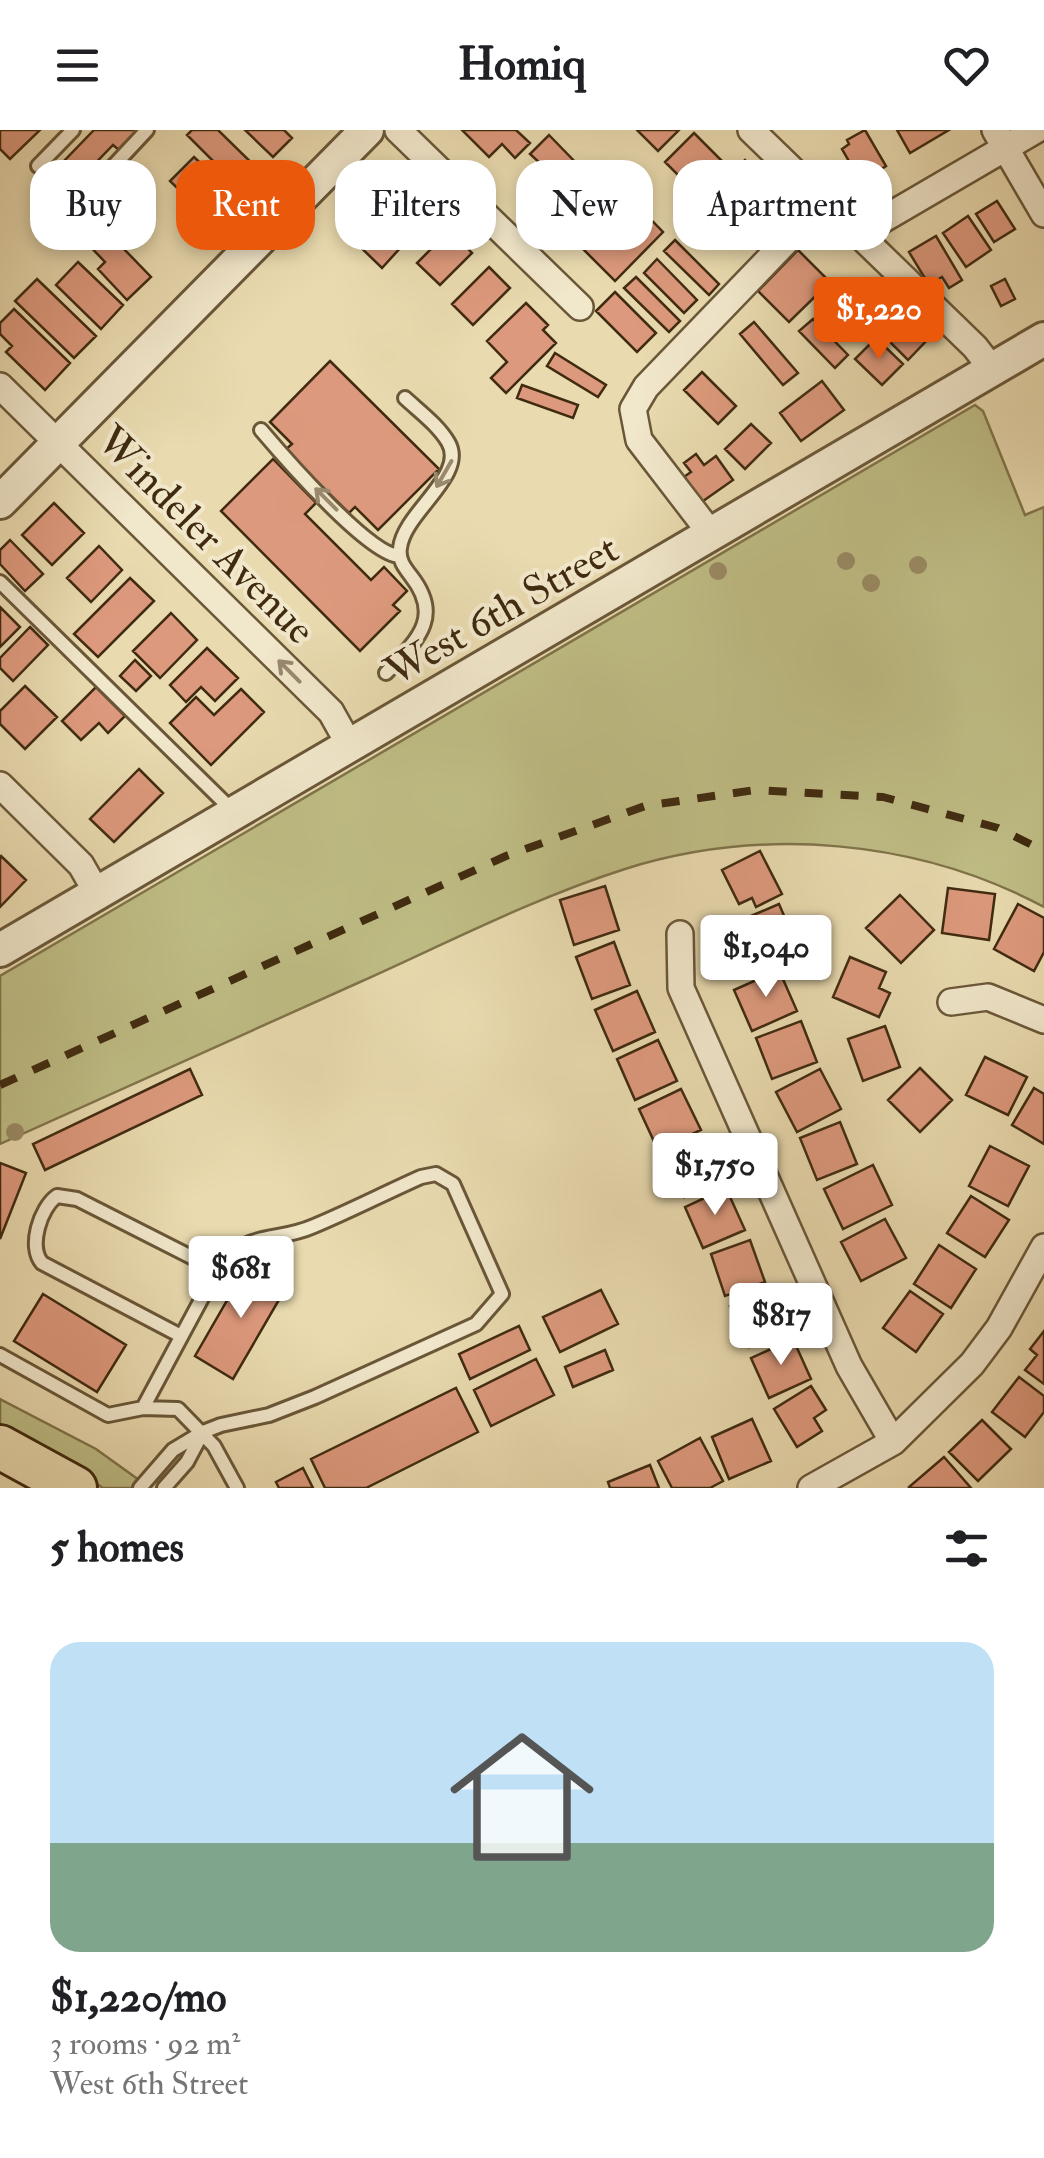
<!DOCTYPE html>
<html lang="en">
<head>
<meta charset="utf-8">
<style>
  body { margin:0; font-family:"IM FELL Double Pica",serif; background:#f2f2f2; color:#202124; height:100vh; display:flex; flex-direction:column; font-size:38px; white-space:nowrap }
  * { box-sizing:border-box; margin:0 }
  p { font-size:32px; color:#757577 }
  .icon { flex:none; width:55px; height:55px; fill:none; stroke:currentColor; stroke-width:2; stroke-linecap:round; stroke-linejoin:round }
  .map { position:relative; height:1358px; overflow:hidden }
  .side { display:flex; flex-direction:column; background:#fff; flex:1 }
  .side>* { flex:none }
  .banner { position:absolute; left:30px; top:30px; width:985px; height:90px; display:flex; gap:20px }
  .price { position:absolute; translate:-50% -85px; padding:0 22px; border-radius:10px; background:#fff; color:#222; font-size:32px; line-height:65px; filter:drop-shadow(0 2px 5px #0008) }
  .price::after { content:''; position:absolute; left:50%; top:60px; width:30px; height:22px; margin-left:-15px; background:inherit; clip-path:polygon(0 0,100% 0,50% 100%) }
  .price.current { background:#ea580c; color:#fff }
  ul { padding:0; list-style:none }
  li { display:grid; align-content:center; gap:20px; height:530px; padding:0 50px }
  li span { display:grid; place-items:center; height:310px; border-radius:30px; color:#555 }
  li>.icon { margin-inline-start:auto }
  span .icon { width:180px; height:180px; fill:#fffc; stroke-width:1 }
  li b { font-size:42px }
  h2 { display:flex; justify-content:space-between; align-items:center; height:120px; padding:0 50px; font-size:42px }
  .tag { padding:0 35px; border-radius:30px; background:#fff; box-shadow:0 5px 15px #0003; font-size:35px; line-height:90px }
  .tag.current { background:#ea580c; color:#fff }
  header { display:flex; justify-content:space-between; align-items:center; height:130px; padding:0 50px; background:#fff; font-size:45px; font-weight:700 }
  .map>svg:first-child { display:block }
  .green { fill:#bfbd85; stroke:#80744a; stroke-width:2.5 }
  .building { fill:#dd997d; stroke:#402b10; stroke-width:2.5 }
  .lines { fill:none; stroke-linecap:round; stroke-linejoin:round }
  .service-casing { stroke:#6a5738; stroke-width:18 }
  .minor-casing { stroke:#6a5738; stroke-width:30 }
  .tertiary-casing { stroke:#6a5738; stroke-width:38 }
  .primary-casing { stroke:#402b10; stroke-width:48 }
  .service { stroke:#f1e7cb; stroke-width:12 }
  .minor { stroke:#f1e7cb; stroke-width:25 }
  .tertiary { stroke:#f1e7cb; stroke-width:32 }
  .primary { stroke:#e9daaf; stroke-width:42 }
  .rail { stroke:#402b10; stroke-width:8; stroke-dasharray:18 18; stroke-linecap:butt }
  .tree { fill:#9a8a64 }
  .oneway { stroke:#98896e }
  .labels { text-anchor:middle; stroke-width:8; stroke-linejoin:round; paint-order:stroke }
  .street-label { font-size:42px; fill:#402b10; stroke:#f1e7cb }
</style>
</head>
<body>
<header><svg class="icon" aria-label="menu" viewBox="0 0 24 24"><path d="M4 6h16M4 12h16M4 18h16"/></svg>Homiq<svg class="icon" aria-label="heart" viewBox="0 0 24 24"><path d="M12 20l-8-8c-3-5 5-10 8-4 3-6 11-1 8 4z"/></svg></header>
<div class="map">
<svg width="1044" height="1358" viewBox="0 0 1044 1358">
  <rect width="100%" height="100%" fill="#e9daaf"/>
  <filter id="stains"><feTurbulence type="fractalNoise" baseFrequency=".002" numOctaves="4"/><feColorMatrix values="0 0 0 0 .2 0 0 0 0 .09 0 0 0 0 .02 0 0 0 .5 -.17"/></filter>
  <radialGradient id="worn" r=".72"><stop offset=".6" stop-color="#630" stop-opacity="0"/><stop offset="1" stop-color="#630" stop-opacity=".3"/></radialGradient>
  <!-- green -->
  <path class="green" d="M975,275L983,281L1025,385L1044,377V777C917,709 762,696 625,739C534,768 447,813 360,852C240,906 120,960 0,1014V846Z
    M0,1269L96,1319L139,1350L132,1358H103L73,1338L0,1300Z"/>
  <!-- building -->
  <path class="building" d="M0,0H40L10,29L0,19Z
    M94,0H138L119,20L113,15L85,44L90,49L57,84L34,62Z
    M192,0H218L262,43L244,62L187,5Z
    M245,0H284L292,8L273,27Z
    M462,0H516L530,13L515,28L502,14L489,27Z
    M637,0H679L658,21Z
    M865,0L886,36L861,52L842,19L849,14L847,10Z
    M897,0H949L910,23Z
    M694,3L724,33L695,62L665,32Z
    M549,5L579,36L539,76L519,56L541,34L530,24Z
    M194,27L235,66L221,81L213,73L203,83L170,51Z
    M745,30L766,52L727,90L706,69Z
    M397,41L435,79L408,106L370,68Z
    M585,56L607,77L572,113L550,92Z
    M770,60L787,77L758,105L742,88Z
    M632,70L663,102L615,151L583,119Z
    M997,71L1015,99L994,112L976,84Z
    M367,83L402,116L382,138L347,104Z
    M110,85L134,109L124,119L151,147L127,170L98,139L105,132L84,110Z
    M968,86L991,120L966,137L943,103Z
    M450,100L472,123L440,155L417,133Z
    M936,106L962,150L949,158L942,147L929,155L909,122Z
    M675,110L719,154L709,165L664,121Z
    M798,120L830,152L789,192L758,161Z
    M657,129L697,170L684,183L644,143Z
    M78,132L123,175L101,199L56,155Z
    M489,137L510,158L473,195L452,174Z
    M636,147L680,191L669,202L624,158Z
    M37,149L96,206L74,228L15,171Z
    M1005,149L1015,169L1001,176L991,156Z
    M615,162L656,203L637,222L596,181Z
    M526,173L548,195L543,200L556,213L506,263L491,248L507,232L487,211Z
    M14,179L70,233L45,260L6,222L12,216L0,204V193Z
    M902,181L929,208L908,230L880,202Z
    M813,189L848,225L835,238L799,201Z
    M754,192L798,243L783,255L740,204Z
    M876,208L903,234L882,255L855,229Z
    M555,223L606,255L598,267L547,236Z
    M330,231L439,339L378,400L355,377L349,383L285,320L292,314L270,292Z
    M702,242L736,276L718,294L684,260Z
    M822,251L844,280L801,311L780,283Z
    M522,255L578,275L573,288L517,268Z
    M751,294L771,313L745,339L725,319Z
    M696,324L704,335L716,326L733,350L696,376L678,351L691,342L684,333Z
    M273,329L316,373L305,384L371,450L384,437L407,461L393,475L400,481L360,521L221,381Z
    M54,373L84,403L52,435L22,405Z
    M10,410L43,444L25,461L0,434V420Z
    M99,416L122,440L91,472L67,448Z
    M130,448L154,471L98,527L74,504Z
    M0,477L20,497L0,517Z
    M171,483L197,510L160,548L133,521Z
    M30,497L48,515L13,551L0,538V528Z
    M207,518L238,548L215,571L201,557L186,572L170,555Z
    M135,530L151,546L136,561L120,546Z
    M25,556L57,587L25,619L0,594V581Z
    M96,557L125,586L108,603L99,593L81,610L62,591Z
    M241,559L264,582L211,635L170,593L196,567L214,585Z
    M139,639L163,663L114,712L90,689Z
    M760,721L782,764L756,777L752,768L739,774L722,740Z
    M1,726L26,750L0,777V727Z
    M605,756L619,800L574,815L560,770Z
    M948,758L995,764L989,810L942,803Z
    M900,765L934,800L901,833L866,798Z
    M779,774L797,816L761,831L744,789Z
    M1018,774L1044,788V822L1034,841L994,819Z
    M614,812L630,855L592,869L576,827Z
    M850,827L886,842L879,858L890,863L879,887L833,867Z
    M779,840L797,881L752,901L734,860Z
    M637,861L655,902L613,921L595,880Z
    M801,891L817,932L772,949L756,908Z
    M885,896L900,937L863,951L848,909Z
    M658,910L677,951L635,970L617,929Z
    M985,927L1027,947L1008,985L966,965Z
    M920,938L952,970L920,1002L888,970Z
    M190,939L202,965L45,1040L33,1014Z
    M820,939L841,979L797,1002L776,962Z
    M1034,958L1044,964V1014L1012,995Z
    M681,959L701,1000L658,1020L639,979Z
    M840,992L857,1034L817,1050L800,1008Z
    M704,1009L722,1051L684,1067L666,1026Z
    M990,1016L1029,1036L1008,1076L969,1056Z
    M0,1033L26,1043L0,1109Z
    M873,1035L892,1075L843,1099L824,1059Z
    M726,1058L745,1100L703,1118L685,1077Z
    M971,1066L1009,1090L985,1127L947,1103Z
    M885,1089L906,1128L861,1151L841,1112Z
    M750,1110L765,1152L725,1166L711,1124Z
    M939,1115L976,1139L951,1178L914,1154Z
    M248,1134L287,1156L233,1249L195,1226Z
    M770,1158L789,1198L749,1217L730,1176Z
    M601,1160L618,1194L560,1222L543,1187Z
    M910,1161L943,1184L916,1222L883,1198Z
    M43,1164L126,1215L97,1262L14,1211Z
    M519,1196L530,1220L470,1249L459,1224Z
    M1044,1201V1254L1025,1240L1037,1225L1030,1219Z
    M793,1209L811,1249L769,1268L751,1228Z
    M605,1220L613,1240L573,1257L565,1237Z
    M536,1229L554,1265L491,1296L474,1260Z
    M1019,1247L1044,1266V1282L1025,1307L992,1282Z
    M811,1256L826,1280L814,1288L822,1301L797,1317L774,1279Z
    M456,1258L478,1302L366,1358H325L311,1329Z
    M752,1289L771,1331L729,1349L712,1307Z
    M982,1290L1011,1319L978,1351L949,1322Z
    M700,1308L723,1351L710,1358H672L658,1331Z
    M944,1327L971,1358H910L909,1357Z
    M650,1335L659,1358H610L608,1352Z
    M303,1338L313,1358H279L276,1352Z"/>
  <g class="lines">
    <!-- service casing -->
    <g class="service-casing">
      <path id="service" d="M38,36L73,0
        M105,45L147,0
        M261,300C284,327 368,424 399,426
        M0,452L234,682
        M386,543C416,511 444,488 411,446C404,437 398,429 400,418C404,382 468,345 448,312C438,295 419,281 405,268
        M181,1206L42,1133C28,1117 40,1078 57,1066L77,1069L217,1140
        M0,1225L108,1285L143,1278L178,1279L214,1316L237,1358
        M143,1278L217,1140C249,1098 273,1114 314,1096C350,1081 385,1063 421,1047L436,1044L453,1054L502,1164L476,1194L315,1267L269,1285L221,1295L203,1302
        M140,1358L173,1320L203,1302L187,1332L164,1358"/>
    </g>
    <!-- minor casing -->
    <g class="minor-casing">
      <path id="minor" d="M398,0L580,177
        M751,0L975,217L992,239
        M995,0L1044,84
        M858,104L1036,0
        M0,256L331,582L350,616
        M712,405L639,310L633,279L646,257L824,72
        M0,655L81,735L97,763
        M680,804L681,858L849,1236L893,1312
        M951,872L988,867L1044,890
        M811,1358L893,1312L972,1234L999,1198L1044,1117"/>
    </g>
    <!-- tertiary casing -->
    <g class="tertiary-casing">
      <path id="tertiary" d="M0,372L367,0
        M0,820L1044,209"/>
    </g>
    <!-- primary casing -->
    <g class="primary-casing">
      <path id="primary" d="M0,1317L75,1358"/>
    </g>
    <!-- service -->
    <use href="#service" class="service"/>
    <!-- minor -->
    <use href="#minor" class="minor"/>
    <!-- tertiary -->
    <use href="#tertiary" class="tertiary"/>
    <!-- primary -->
    <use href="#primary" class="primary"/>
    <!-- rail -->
    <path class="rail" d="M0,955L506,726L645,676L755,660L883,667L998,698L1044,721"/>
  </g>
  <!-- trees -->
  <g class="tree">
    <circle cx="846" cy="431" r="9"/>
    <circle cx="918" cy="435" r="9"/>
    <circle cx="718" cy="441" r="9"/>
    <circle cx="871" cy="453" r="9"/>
    <circle cx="15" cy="1002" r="9"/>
  </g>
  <!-- one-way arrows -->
  <defs><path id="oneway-shaft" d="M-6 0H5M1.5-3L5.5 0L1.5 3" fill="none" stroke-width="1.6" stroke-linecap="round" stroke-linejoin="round" transform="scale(2.5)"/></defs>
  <g class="oneway">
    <use href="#oneway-shaft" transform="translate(444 344) rotate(120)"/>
    <use href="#oneway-shaft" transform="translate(326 369) rotate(-135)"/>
    <use href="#oneway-shaft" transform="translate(289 541) rotate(-135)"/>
  </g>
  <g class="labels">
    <!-- street labels -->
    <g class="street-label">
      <text transform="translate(207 404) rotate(45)" y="15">Windeler Avenue</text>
      <text transform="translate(501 479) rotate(-30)" y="15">West 6th Street</text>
    </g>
  </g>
  <rect width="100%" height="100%" filter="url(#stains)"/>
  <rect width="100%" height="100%" fill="url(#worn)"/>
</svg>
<b class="price current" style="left:879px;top:232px">$1,220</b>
<b class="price" style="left:766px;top:870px">$1,040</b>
<b class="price" style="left:715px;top:1088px">$1,750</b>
<b class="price" style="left:241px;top:1191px">$681</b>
<b class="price" style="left:781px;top:1238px">$817</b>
<div class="banner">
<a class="tag">Buy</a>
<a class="tag current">Rent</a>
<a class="tag">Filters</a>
<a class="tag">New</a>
<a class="tag">Apartment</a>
</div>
</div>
<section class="side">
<h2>5 homes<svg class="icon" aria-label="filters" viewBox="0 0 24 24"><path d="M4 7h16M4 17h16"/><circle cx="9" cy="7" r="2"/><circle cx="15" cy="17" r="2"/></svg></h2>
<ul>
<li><span style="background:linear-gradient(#bfe0f5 65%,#7fa58c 0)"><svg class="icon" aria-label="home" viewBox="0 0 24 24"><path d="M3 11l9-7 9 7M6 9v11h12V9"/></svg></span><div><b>$1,220/mo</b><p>3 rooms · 92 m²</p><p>West 6th Street</p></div></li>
</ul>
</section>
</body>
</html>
